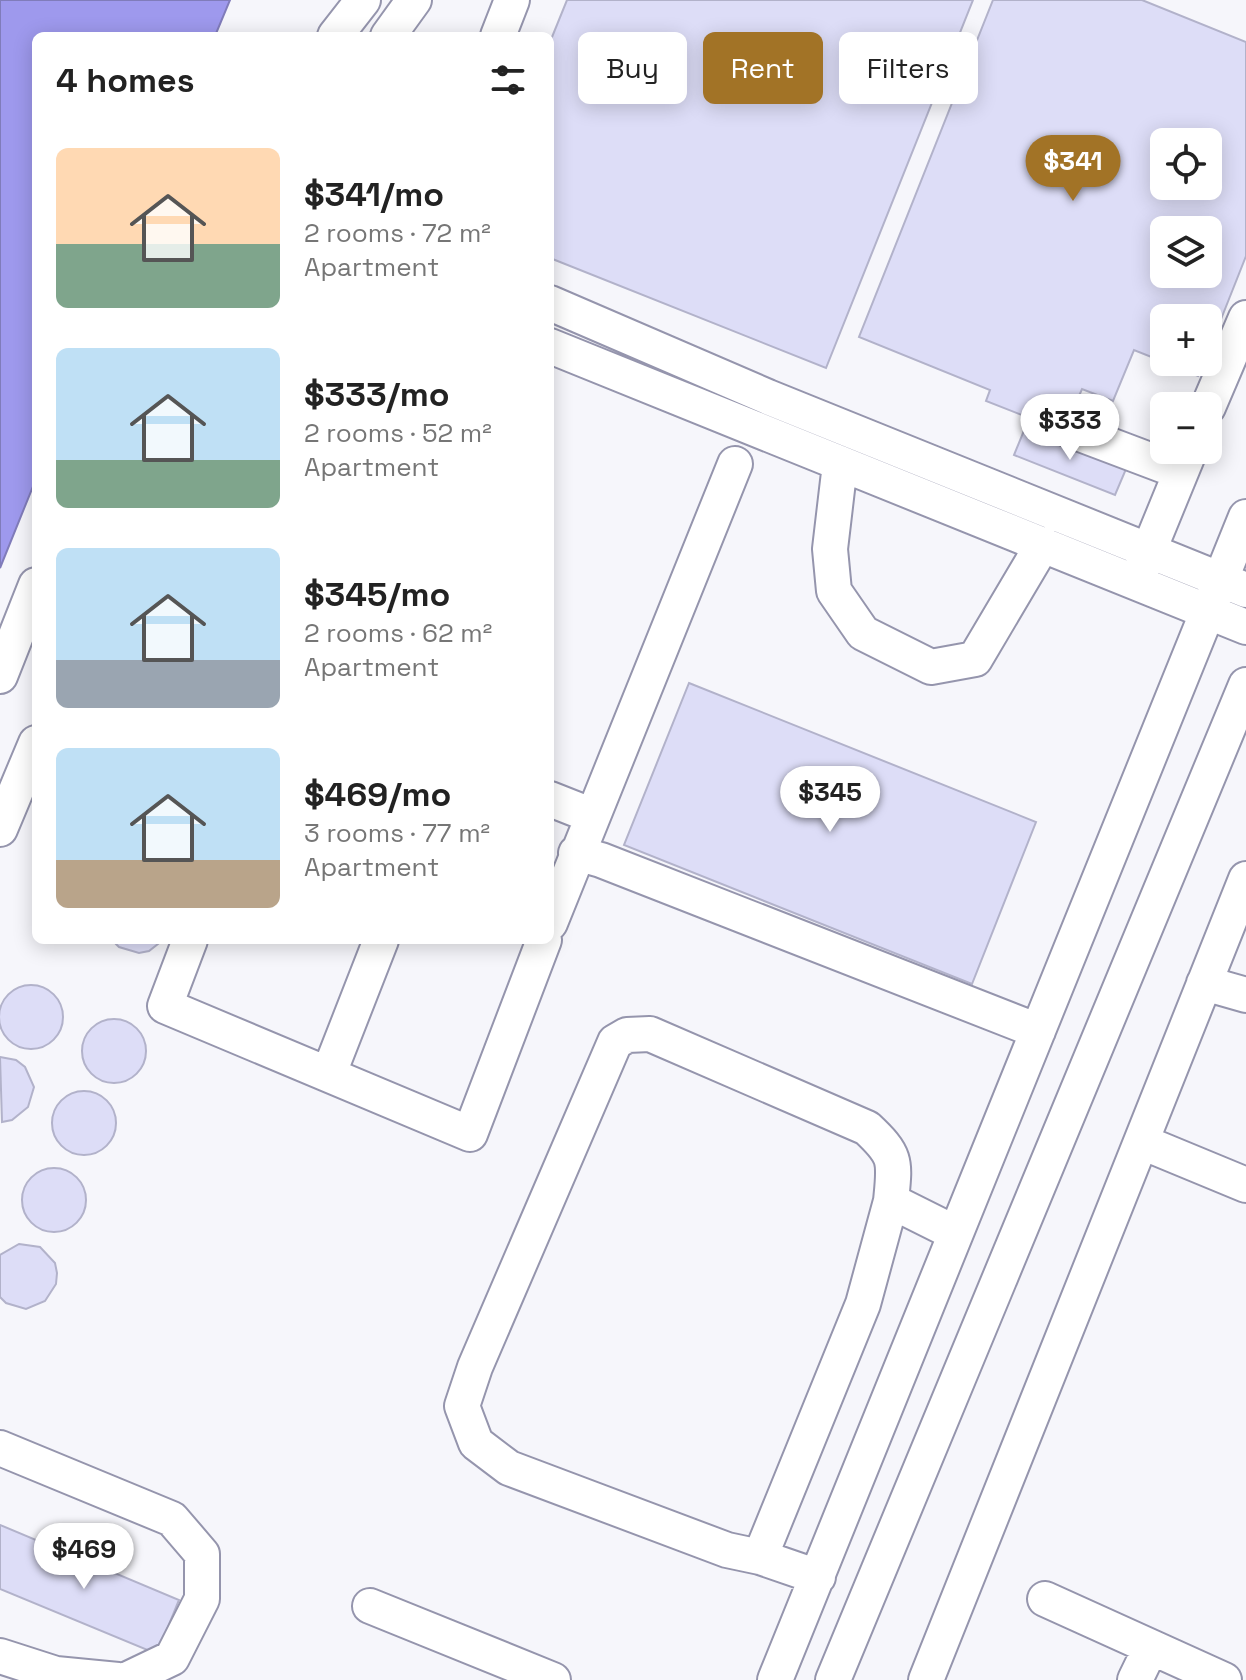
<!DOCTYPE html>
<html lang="en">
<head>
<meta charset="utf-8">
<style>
  body { margin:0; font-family:"Space Grotesk",sans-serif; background:#f2f2f2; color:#222; height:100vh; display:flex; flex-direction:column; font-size:30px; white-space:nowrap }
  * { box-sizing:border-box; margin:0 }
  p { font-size:26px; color:#767676 }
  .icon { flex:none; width:44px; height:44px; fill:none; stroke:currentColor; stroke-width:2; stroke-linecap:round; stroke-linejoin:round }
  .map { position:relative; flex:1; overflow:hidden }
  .drawer { position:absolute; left:32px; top:32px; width:522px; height:912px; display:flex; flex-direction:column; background:#fff; border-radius:12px; box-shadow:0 4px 20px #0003 }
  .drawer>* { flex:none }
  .hud { position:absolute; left:578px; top:32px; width:548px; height:72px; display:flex; gap:16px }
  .fabs { position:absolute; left:1150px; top:128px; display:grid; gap:16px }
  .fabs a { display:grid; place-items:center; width:72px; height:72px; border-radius:12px; background:#fff; box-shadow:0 4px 20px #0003; font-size:40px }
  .price { position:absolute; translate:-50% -68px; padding:0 18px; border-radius:28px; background:#fff; color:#222; font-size:26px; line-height:52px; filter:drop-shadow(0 2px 4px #0008) }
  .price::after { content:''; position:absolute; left:50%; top:48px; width:24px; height:18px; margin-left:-12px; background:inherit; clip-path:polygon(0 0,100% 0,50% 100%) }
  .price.on { background:#a27326; color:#fff }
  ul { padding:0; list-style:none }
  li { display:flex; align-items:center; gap:24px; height:200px; padding:0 24px }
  li span { display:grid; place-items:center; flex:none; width:224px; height:160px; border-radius:12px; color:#555 }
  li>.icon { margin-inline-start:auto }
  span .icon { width:96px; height:96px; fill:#fffc; stroke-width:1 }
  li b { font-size:34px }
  h2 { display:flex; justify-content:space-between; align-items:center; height:96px; padding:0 24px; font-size:34px }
  .pill { padding:0 28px; border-radius:12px; background:#fff; box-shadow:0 4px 20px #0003; font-size:28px; line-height:72px }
  .pill.on { background:#a27326; color:#fff }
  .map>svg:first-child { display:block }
  .water { fill:#9e99ed; stroke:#807cba; stroke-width:2 }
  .building { fill:#ddddf7; stroke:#b2b2ca; stroke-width:2; fill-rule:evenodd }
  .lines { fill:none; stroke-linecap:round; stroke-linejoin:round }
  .minor-casing { stroke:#9595ad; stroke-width:38 }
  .minor { stroke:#fff; stroke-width:34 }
</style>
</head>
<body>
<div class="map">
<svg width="1246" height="1680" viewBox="0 0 1246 1680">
  <rect width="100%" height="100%" fill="#f6f6fb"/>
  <!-- water -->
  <path class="water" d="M0,0H230L215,36H36V479L0,568Z"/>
  <!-- building -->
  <path class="building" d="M567,0H973L826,368L550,258V42Z
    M993,0H1142L1246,42V256L1208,352V318H1164V362L1134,350L1113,401L1082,389L1068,421L1032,419L986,401L990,390L859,337ZM1164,142H1208V186H1164ZM1164,230H1208V274H1164Z
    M1165,362H1204L1198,376Z
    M1025,428L1126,469L1115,495L1014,455Z
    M689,683L1036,822L972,984L624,845Z
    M112,940H163L149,951L139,953L119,947Z
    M-1 1017a32 32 0 1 1 64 0a32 32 0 1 1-64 0Z
    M82 1051a32 32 0 1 1 64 0a32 32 0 1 1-64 0Z
    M0,1057L16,1060L25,1067L34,1087L28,1107L12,1120L2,1122Z
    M52 1123a32 32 0 1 1 64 0a32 32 0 1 1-64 0Z
    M22 1200a32 32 0 1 1 64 0a32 32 0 1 1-64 0Z
    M19,1244L40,1247L55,1263L57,1273L56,1284L45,1301L26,1309L6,1303L0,1297V1255Z
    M0,1525L179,1600L157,1654L0,1589Z"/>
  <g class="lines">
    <!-- minor casing -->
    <g class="minor-casing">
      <path id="minor" d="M335,36L363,0
        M388,36L414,0
        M498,36L512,0
        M550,303L768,397L1246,590
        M550,346L1246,627
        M1208,407L1246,318
        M1046,421L1181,472
        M840,464L830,549L834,591L863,633L931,667L975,659L1043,544
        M1140,572L1190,450
        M0,676L36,585
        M550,799L593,816
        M0,829L36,743
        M576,853L601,860L1038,1031
        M550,923L735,464
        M190,940L165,1006L470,1134L544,940
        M1204,983L1246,995
        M329,1073L381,940
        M1142,1142L1246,1185
        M0,1448L172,1519L202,1554V1599L172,1658L126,1680
        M760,1557L727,1550L509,1468L476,1443L462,1406L475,1367L615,1042L627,1035L650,1034L867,1128C897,1156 895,1161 891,1201
        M818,1577L760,1557L863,1304L891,1201L955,1233
        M1045,1599L1224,1680
        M370,1606L553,1680
        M0,1656L56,1674L118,1680
        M775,1680L1246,517
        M833,1680L1246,685
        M926,1680L1246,879
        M1135,1680L1151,1647"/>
    </g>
    <!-- minor -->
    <use href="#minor" class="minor"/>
  </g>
</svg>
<div class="fabs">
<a><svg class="icon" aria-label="locate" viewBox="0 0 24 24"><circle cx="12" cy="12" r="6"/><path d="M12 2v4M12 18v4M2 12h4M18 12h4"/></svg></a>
<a><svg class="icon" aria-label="layers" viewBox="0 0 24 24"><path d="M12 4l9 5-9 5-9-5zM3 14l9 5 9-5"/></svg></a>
<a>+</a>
<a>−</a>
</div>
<b class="price on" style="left:1073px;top:203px">$341</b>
<b class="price" style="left:1070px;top:462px">$333</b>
<b class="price" style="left:830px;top:834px">$345</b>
<b class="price" style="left:84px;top:1591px">$469</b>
<div class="hud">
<a class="pill">Buy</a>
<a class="pill on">Rent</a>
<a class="pill">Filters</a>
</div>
<section class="drawer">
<h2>4 homes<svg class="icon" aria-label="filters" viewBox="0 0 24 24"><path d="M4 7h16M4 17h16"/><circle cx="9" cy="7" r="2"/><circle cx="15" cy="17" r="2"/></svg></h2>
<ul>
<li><span style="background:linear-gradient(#ffd9b3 60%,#7fa58c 0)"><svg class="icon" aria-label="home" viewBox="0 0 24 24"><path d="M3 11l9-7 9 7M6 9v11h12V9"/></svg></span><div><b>$341/mo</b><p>2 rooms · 72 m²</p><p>Apartment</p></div></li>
<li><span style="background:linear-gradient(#bfe0f5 70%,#7fa58c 0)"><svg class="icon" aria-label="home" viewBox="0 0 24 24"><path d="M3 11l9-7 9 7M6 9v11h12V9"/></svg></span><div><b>$333/mo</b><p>2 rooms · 52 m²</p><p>Apartment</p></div></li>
<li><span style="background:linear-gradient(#bfe0f5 70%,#9aa5b1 0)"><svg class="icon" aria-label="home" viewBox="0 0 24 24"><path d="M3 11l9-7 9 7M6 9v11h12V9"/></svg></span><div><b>$345/mo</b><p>2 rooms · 62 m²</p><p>Apartment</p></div></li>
<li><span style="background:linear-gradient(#bfe0f5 70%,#b9a48a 0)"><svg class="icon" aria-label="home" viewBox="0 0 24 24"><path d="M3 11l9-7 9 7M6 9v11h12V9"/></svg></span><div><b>$469/mo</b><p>3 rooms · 77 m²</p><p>Apartment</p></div></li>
</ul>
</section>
</div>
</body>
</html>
